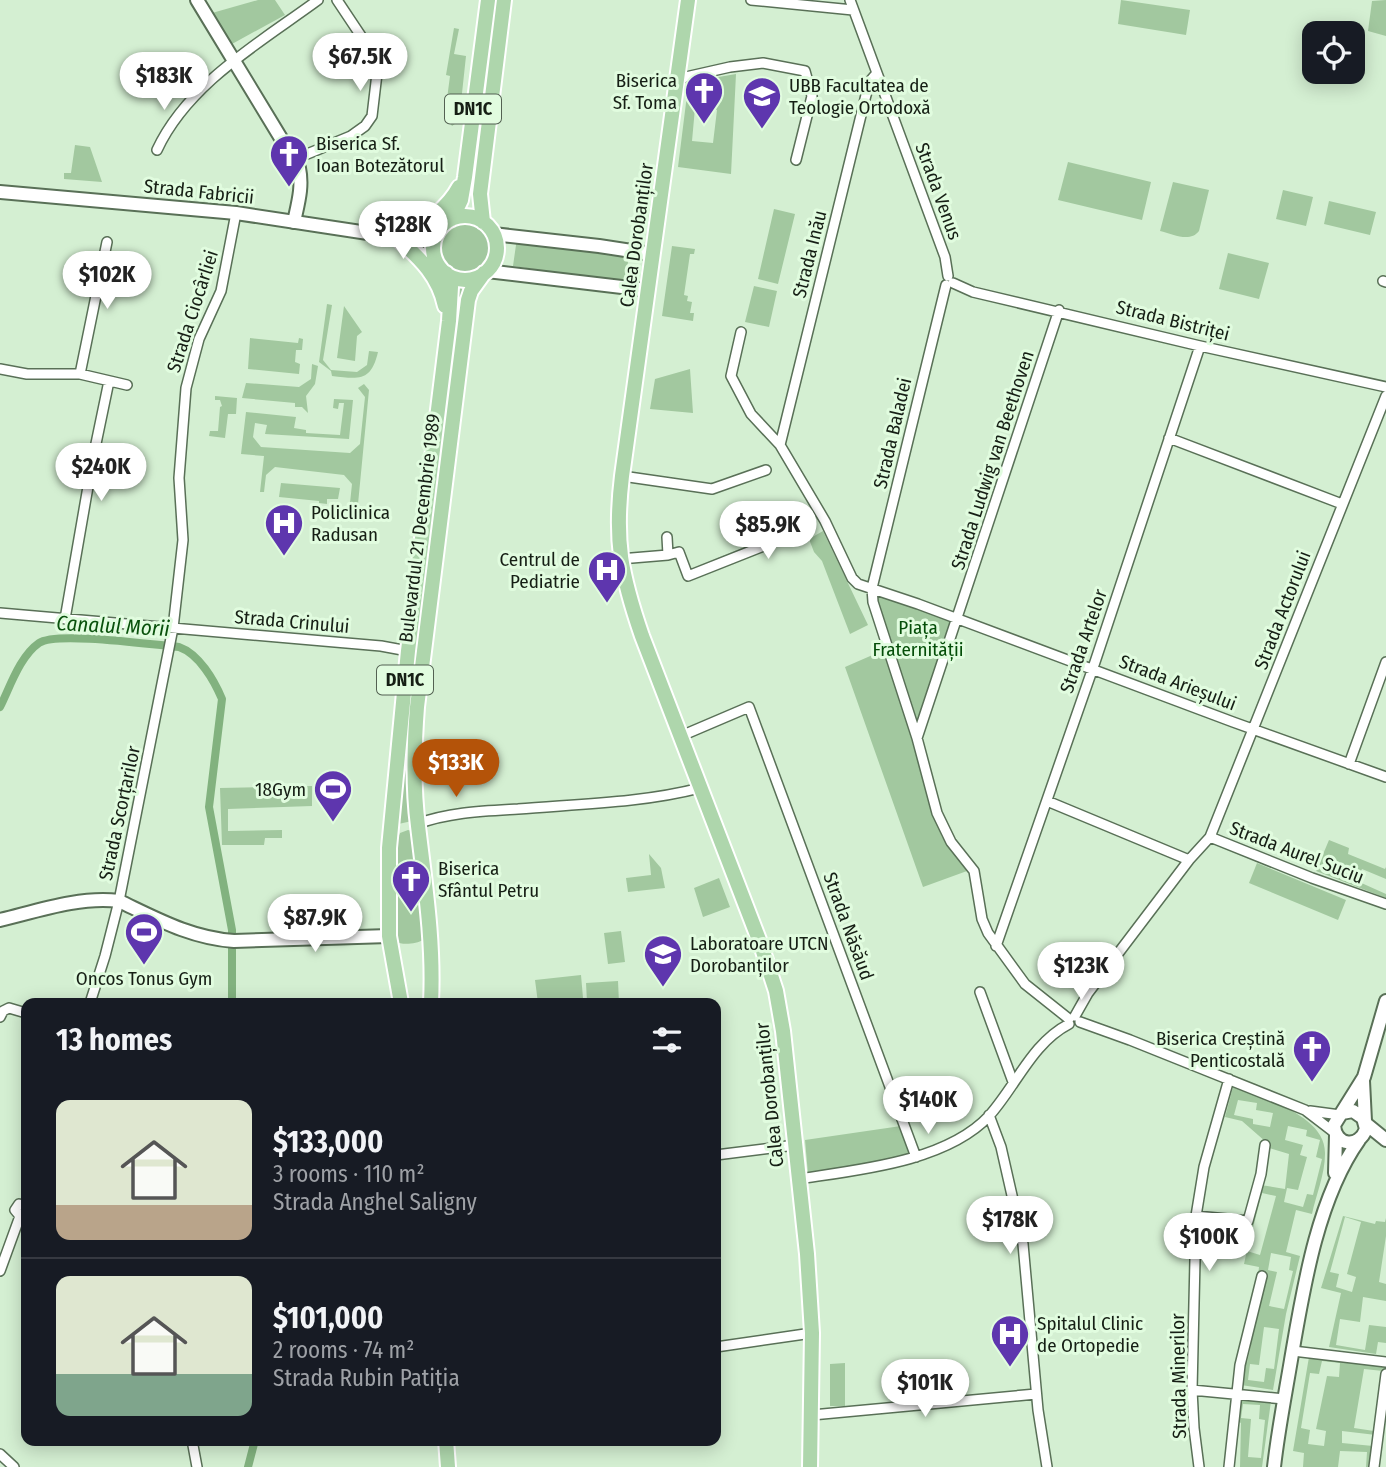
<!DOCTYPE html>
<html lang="en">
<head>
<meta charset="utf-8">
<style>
  body { margin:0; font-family:"Fira Sans Condensed",sans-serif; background:#242831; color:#f1f3f6; height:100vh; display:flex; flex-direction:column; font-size:26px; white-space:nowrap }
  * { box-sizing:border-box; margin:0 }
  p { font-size:23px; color:#9ea1a6 }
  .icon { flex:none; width:38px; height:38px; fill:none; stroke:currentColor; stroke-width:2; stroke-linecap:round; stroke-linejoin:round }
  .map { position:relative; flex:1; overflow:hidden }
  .drawer { position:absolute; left:21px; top:998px; width:700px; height:448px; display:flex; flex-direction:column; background:#171b24; border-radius:14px; box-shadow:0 4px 18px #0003 }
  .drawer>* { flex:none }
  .fabs { position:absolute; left:1302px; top:21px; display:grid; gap:14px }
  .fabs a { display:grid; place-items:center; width:63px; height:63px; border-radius:14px; background:#171b24; box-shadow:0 4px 18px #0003; font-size:35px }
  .price { position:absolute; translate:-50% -60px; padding:0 16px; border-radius:24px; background:#fff; color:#222; font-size:23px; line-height:46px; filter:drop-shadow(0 2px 4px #0008) }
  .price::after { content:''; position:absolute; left:50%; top:42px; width:21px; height:16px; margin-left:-10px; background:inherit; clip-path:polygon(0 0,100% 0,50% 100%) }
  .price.on { background:#b45309; color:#fff }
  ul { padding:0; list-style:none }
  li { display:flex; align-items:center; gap:21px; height:175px; padding:0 35px }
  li+li { border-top:2px solid #363941 }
  li span { display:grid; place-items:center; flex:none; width:196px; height:140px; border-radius:14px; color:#555 }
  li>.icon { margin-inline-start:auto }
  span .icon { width:84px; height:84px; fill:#fffc; stroke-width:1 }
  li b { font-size:30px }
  h2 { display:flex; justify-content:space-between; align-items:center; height:84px; padding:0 35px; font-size:30px }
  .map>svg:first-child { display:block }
  .green { fill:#a2c89f; fill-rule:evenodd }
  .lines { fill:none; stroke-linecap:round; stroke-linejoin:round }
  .canal { stroke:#82b27f; stroke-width:8 }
  .minor-casing { stroke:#597057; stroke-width:12 }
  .tertiary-casing { stroke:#597057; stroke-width:16 }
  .secondary-casing { stroke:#597057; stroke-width:16 }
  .primary-casing { stroke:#fff; stroke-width:18 }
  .minor { stroke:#fff; stroke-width:9 }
  .tertiary { stroke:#fff; stroke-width:12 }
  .secondary { stroke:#fff; stroke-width:12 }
  .primary { stroke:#aed6ac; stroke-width:14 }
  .labels { text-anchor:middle; stroke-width:6; stroke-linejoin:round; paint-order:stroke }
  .shield { fill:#e1fcdf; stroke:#536152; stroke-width:2 }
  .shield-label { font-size:18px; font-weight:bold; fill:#161f15 }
  .poi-label { font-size:19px; fill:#161f15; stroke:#e1fcdf; text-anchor:start }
  .street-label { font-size:19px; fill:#161f15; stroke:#e1fcdf }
  .park-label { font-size:19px; fill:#044e08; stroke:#e1fcdf }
  .water-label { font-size:21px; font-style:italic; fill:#09510c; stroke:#e1fcdf }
</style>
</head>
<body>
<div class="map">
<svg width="1386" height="1467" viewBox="0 0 1386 1467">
  <rect width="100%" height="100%" fill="#d4efd2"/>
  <!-- green -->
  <path class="green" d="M258,0H275L285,15L232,44L212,13Z
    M1121,0L1190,10L1186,35L1118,24Z
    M1386,0V36L1368,31L1372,1Z
    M454,28L459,29L454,54L466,56L459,121L452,126L445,114L450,76L446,75Z
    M736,74L731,174L678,167L688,87L691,83L692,89L703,86L701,80ZM700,105L712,107L717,110L713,143L692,141L695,108Z
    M75,145L90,147L102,182L64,179V173H71Z
    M1068,162L1151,182L1142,220L1058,200Z
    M1173,182L1209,190L1199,231C1190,243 1173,234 1160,231Z
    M1283,190L1313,197L1306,226L1276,219Z
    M1329,201L1376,212L1370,235L1324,224Z
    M774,209L795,214L778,284L758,279Z
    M440 248a25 25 0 1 1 50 0a25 25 0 1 1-50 0Z
    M517,238L629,255L625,283L513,266Z
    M672,246L695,249L694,254H690L684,295L688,296L687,301L692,302L690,313H694L693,321L662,316Z
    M1228,253L1269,263L1259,299L1219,289Z
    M458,286L467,287L412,821L394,825L408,691Z
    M754,286L777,291L769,327L745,322Z
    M327,304L332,305L323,360L331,370L357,372L367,365L369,351L378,352C371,382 359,379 332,376L331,371L319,362Z
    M344,306L362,332L357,336L355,361L337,358Z
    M250,338L298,343L299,338L303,339L302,350H296L295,362L300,364L299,374L248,369Z
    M312,364L318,366L315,384L306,396L308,413L302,407H295V403L242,398L246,383L299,387L311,379Z
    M690,369L693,413L650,409L655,379Z
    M364,384L369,390L358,504L350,503L352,484L344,475L275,467L266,475L264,492H260L264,456L241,454L246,412L296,417L294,428L306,430V433L340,435L344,403H339L338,409L333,408L334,399L353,400L349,439L265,434L267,425L255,423L253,437L261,447L350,453L360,444L365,397L358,388Z
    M215,396L237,398L236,414H228L225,438L209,436L210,431H218L220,407L222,406L220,400H215Z
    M281,483L340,488L338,499H327V504L319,503V501L279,497Z
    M823,531L868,625L850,634L822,561L814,552L809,539Z
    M872,588L958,620L917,738Z
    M884,650L942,837L963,860L967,871L923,887L845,667Z
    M312,786V806L228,809V831L282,830V838H265L264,845H222L220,788Z
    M408,830L412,831L421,885L423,940C417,944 402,945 396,942L397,840L400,833Z
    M1329,840L1349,848L1348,854L1385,869L1386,867V879L1362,869L1357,881L1386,894V898L1316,871Z
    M649,854L661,868L665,888L628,892L626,878L651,875Z
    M1257,863L1346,900L1338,920L1249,883Z
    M719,878L730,907L703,917L694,888Z
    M621,931L625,962L608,964L604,933Z
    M581,975L583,998L538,1003L535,980Z
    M618,981L619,1003H573L587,1002L586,983Z
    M1233,1087C1263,1099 1326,1115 1325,1154C1325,1174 1316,1195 1312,1214L1296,1210L1286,1252L1300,1256L1286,1314L1273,1390L1241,1385V1363L1247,1362L1250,1350L1259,1267L1244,1264L1261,1185L1285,1189L1289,1154L1269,1148L1266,1142L1242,1121L1225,1117ZM1238,1100L1257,1103L1256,1110L1273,1113L1270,1127L1253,1124V1119L1234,1115ZM1288,1126L1307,1130L1306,1136L1320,1140L1316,1157L1322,1159L1313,1195L1307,1194L1303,1207L1284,1202L1287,1188L1298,1190L1307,1157L1300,1155L1303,1145L1285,1140ZM1262,1193L1276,1196L1260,1255L1247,1251ZM1271,1253L1291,1257L1289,1270L1293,1271L1284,1309L1269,1306L1277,1272L1268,1270ZM1264,1327L1279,1329L1274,1369L1266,1368L1264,1382L1248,1380L1250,1364L1259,1365Z
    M901,1126L912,1156L808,1174L805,1140Z
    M1343,1216L1375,1224L1376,1221L1385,1222L1386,1218V1236L1379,1282L1386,1284V1301L1363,1297L1360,1322L1340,1319L1336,1345L1365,1350L1369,1325L1386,1327V1343L1378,1342L1376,1354L1329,1347L1341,1293L1321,1288ZM1345,1217L1361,1222L1347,1274L1356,1277L1352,1292L1336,1287L1339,1274L1330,1272Z
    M1309,1357L1386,1366L1376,1435L1342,1431V1443L1373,1446L1371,1467H1366L1367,1452L1340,1451L1338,1467H1303L1304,1453L1293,1451ZM1322,1361L1340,1363L1339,1377L1327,1376L1316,1429L1326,1431L1324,1446L1308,1444L1310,1430L1301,1428L1310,1373L1319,1374ZM1364,1369L1383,1371L1374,1431L1354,1428Z
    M845,1363V1406H830V1364Z
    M1240,1399L1271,1401L1262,1467H1240L1241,1423L1237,1421ZM1243,1404L1260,1405L1259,1419L1265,1420L1261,1458L1248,1457L1251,1419L1241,1418Z"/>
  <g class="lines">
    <!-- canal -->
    <path class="canal" d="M0,707C10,687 20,656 39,643C56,631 154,645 179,647C199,654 214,680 222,699L209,807L232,930V1003
      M248,1467L255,1440"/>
    <!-- minor casing -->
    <g class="minor-casing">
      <path id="minor" d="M751,0L853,10
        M850,0L945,257L948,276
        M677,79L730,67L763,63L805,71L812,96L796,160
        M157,150C188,83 261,42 318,0
        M295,159L351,136L365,126L372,116L378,65L373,54L337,0
        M1383,281L1386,282
        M953,283L973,292L1200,346L1386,387
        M946,285L872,588L873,602L917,738L937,813L951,842L974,871L982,919L988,933L1025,984L1069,1019
        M741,332L731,376L751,414L780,445L825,521L852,578L858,584L918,604L1233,722L1386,777
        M0,369L27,374H80L127,385
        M80,374L107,242
        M1169,438L1342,504
        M780,445L866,95L871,80L877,73
        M622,476L712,489L766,470
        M668,555L679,552L688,576L771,543L759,514L733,523
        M620,559L668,555L667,537
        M0,613L381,646L408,651
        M65,619L93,458L109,381
        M681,736L749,707L916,1157
        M917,738L1059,310
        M1349,764L1386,662
        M1047,801L1189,860
        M417,824C450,812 484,811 518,809C578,804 642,803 700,788
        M1210,837L1312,878L1386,904
        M996,946L1095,662L1200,346
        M980,992L1013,1082
        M90,1003L105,956L119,901L173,628L183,540L179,478L186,388L199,339L221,291L236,213
        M1075,1016L1088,993L1189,860L1210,837L1386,396
        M0,1017L3,1011L9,1008L26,1013
        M1080,1022L1130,1040L1305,1110L1335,1133
        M1310,1111L1340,1115
        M989,1115L1001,1147L1023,1244L1038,1410L1047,1467
        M716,1155L795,1145
        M798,1179C857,1170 946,1162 989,1116C1016,1086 1032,1043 1069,1024
        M26,1206L19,1204L15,1210L20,1216L26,1214
        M1196,1216L1248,1221L1261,1174L1265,1145
        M0,1271L20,1216
        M716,1347L812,1333
        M1293,1351L1386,1362
        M1192,1390L1284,1399
        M812,1415L1036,1394
        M192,1440L197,1467
        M0,1454L14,1467
        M1199,1467L1194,1428L1192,1390L1196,1216L1204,1167L1229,1079
        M1229,1467L1240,1365L1262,1276
        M1374,1467L1386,1374"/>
    </g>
    <!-- tertiary casing -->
    <g class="tertiary-casing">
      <path id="tertiary" d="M197,0L299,168C303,187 298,203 294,222
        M0,920C37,911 80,896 119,901C157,919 191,938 234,941L389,936
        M1365,1123L1386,1140"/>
    </g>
    <!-- secondary casing -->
    <g class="secondary-casing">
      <path id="secondary" d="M0,192L236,213L394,237L427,257L440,268
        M418,231L449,221
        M493,234L599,246L651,254
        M487,271L647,290
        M1363,1081L1365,1121
        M1342,1113L1353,1111L1363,1118L1366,1129C1359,1149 1335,1146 1334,1125L1364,1077L1386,1001
        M1335,1173L1336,1135
        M1274,1467C1278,1431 1285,1396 1291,1360C1303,1290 1317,1199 1359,1140"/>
    </g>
    <!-- primary casing -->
    <g class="primary-casing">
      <path id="primary" d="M688,0L622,476C614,541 621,575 642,636L761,945L776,991L783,1031L807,1254L812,1333L810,1467
        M433 248a32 32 0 1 1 64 0a32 32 0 1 1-64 0Z
        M452,219L461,200L465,177L488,0
        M483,222L480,194L504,0
        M408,234C427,222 448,208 459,187
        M399,240C421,259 439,277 445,306
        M401,1003L389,936V848L408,651L449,321L451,287L446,273
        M431,1003C434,943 425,885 418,826C413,788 414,746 417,707L468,300L471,291L484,273
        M446,1440L448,1467"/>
    </g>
    <!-- minor -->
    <use href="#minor" class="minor"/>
    <!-- tertiary -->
    <use href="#tertiary" class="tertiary"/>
    <!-- secondary -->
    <use href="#secondary" class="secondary"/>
    <!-- primary -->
    <use href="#primary" class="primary"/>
  </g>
  <!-- icons -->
  <defs>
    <g id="church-pin" transform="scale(2.0125)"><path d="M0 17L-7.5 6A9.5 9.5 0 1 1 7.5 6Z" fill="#5e36ae" stroke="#e1fcdf"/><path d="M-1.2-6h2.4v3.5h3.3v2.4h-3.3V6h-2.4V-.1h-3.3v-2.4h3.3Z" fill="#fff"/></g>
    <g id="university-pin" transform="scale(2.0125)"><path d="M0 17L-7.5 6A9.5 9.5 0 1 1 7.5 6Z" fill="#5e36ae" stroke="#e1fcdf"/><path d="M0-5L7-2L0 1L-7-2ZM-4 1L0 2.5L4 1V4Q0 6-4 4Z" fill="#fff"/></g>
    <g id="hospital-pin" transform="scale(2.0125)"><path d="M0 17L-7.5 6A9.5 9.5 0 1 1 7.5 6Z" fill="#5e36ae" stroke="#e1fcdf"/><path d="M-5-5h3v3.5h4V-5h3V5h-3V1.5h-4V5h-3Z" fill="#fff"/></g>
    <g id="stadium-pin" transform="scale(2.0125)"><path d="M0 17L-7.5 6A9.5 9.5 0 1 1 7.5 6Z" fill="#5e36ae" stroke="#e1fcdf"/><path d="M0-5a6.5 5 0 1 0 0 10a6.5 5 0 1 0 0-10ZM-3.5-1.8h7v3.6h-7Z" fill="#fff"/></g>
  </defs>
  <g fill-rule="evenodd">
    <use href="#church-pin" x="704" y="91"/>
    <use href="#university-pin" x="762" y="96"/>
    <use href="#church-pin" x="289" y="154"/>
    <use href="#hospital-pin" x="284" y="523"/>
    <use href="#hospital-pin" x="607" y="570"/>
    <use href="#stadium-pin" x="333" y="789"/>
    <use href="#church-pin" x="411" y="879"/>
    <use href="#stadium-pin" x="144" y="932"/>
    <use href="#university-pin" x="663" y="954"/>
    <use href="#church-pin" x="1312" y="1049"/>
    <use href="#hospital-pin" x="1010" y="1334"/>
  </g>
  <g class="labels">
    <!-- shield labels -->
    <g class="shield">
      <rect x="445" y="94.5" width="56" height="29" rx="5"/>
      <rect x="377" y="665.5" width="56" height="29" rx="5"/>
    </g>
    <g class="shield-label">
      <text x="473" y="115">DN1C</text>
      <text x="405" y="686">DN1C</text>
    </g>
    <!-- poi labels -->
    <g class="poi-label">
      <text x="677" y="87" text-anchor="end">Biserica<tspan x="677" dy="22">Sf. Toma</tspan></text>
      <text x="789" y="92">UBB Facultatea de<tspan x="789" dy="22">Teologie Ortodoxă</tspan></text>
      <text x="316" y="150">Biserica Sf.<tspan x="316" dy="22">Ioan Botezătorul</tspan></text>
      <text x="311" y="519">Policlinica<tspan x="311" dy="22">Radusan</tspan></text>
      <text x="580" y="566" text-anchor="end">Centrul de<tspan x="580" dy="22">Pediatrie</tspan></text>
      <text x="306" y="796" text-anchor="end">18Gym</text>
      <text x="438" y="875">Biserica<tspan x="438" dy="22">Sfântul Petru</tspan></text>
      <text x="690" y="950">Laboratoare UTCN<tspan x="690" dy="22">Dorobanților</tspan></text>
      <text x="144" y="985" text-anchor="middle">Oncos Tonus Gym</text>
      <text x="1285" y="1045" text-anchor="end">Biserica Creștină<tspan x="1285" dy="22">Penticostală</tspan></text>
      <text x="1037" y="1330">Spitalul Clinic<tspan x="1037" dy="22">de Ortopedie</tspan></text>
    </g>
    <!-- street labels -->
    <g class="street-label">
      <text transform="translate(199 191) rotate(6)" y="7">Strada Fabricii</text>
      <text transform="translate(939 191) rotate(70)" y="7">Strada Venus</text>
      <text transform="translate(636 235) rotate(-82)" y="7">Calea Dorobanților</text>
      <text transform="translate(809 254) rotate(-76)" y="7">Strada Inău</text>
      <text transform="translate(192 311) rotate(-72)" y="7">Strada Ciocârliei</text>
      <text transform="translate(1173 320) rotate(14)" y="7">Strada Bistriței</text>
      <text transform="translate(892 433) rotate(-77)" y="7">Strada Baladei</text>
      <text transform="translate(992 460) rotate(-72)" y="7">Strada Ludwig van Beethoven</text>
      <text transform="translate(419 528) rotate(-83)" y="7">Bulevardul 21 Decembrie 1989</text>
      <text transform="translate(1282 610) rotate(-69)" y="7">Strada Actorului</text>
      <text transform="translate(292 621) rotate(5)" y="7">Strada Crinului</text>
      <text transform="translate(1083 641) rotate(-71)" y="7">Strada Artelor</text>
      <text transform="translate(1178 682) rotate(21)" y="7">Strada Arieșului</text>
      <text transform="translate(119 813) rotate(-78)" y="7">Strada Scorțarilor</text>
      <text transform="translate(1297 852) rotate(21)" y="7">Strada Aurel Suciu</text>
      <text transform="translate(849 926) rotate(70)" y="7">Strada Năsăud</text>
      <text transform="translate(769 1095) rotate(-96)" y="7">Calea Dorobanților</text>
      <text transform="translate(1178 1376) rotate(-91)" y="7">Strada Minerilor</text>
    </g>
    <!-- park labels -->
    <g class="park-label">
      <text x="918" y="634">Piața<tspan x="918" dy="22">Fraternității</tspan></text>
    </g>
    <!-- water labels -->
    <g class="water-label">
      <text transform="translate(113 626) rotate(3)" y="7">Canalul Morii</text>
    </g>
  </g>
</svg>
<div class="fabs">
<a><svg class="icon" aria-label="locate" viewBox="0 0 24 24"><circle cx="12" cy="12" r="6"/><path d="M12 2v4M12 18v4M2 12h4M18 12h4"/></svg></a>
</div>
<b class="price" style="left:360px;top:93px">$67.5K</b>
<b class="price" style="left:164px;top:112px">$183K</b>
<b class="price" style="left:403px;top:261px">$128K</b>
<b class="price" style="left:107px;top:311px">$102K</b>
<b class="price" style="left:101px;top:503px">$240K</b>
<b class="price" style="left:768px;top:561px">$85.9K</b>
<b class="price on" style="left:456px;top:799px">$133K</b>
<b class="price" style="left:315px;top:954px">$87.9K</b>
<b class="price" style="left:1081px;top:1002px">$123K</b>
<b class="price" style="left:928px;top:1136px">$140K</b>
<b class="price" style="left:1010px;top:1256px">$178K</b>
<b class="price" style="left:1209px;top:1273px">$100K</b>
<b class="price" style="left:925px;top:1419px">$101K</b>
<section class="drawer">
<h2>13 homes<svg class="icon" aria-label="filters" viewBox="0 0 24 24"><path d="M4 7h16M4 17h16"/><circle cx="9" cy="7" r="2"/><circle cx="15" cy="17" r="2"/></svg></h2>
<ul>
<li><span style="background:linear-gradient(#dfe7d0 75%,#b9a48a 0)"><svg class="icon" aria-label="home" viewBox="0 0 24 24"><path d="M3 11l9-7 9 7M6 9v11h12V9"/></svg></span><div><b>$133,000</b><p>3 rooms · 110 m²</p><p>Strada Anghel Saligny</p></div></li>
<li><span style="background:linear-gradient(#dfe7d0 70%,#7fa58c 0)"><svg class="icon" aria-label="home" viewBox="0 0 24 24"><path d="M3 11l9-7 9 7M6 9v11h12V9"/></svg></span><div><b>$101,000</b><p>2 rooms · 74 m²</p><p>Strada Rubin Patiția</p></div></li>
</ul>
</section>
</div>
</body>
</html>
